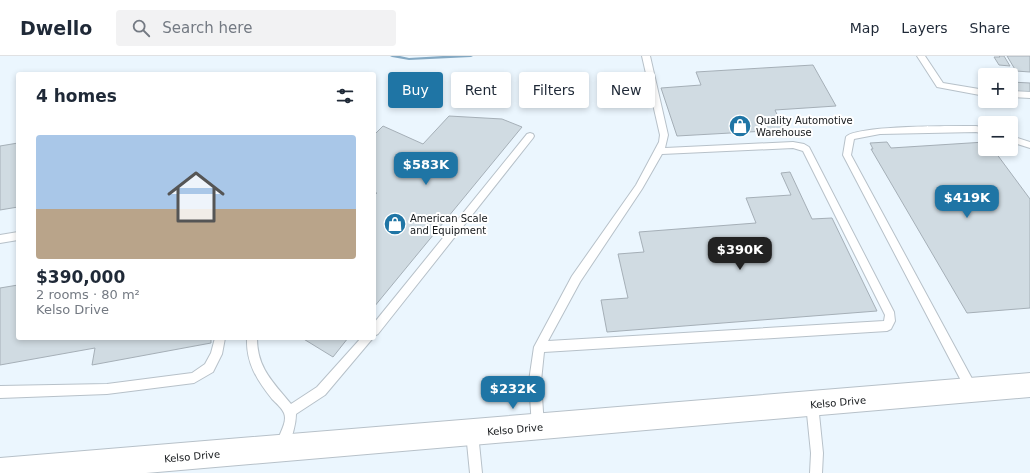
<!DOCTYPE html>
<html lang="en">
<head>
<meta charset="utf-8">
<style>
  body { margin:0; font-family:"DejaVu Sans",sans-serif; background:#f2f2f3; color:#1f2937; height:100vh; display:flex; flex-direction:column; font-size:15px; white-space:nowrap }
  * { box-sizing:border-box; margin:0 }
  p { font-size:13px; color:#747a83 }
  .icon { flex:none; width:22px; height:22px; fill:none; stroke:currentColor; stroke-width:2; stroke-linecap:round; stroke-linejoin:round }
  .map { position:relative; flex:1; overflow:hidden }
  .details { position:absolute; left:16px; top:16px; width:360px; height:268px; display:flex; flex-direction:column; background:#fff; border-radius:4px; box-shadow:0 2px 6px #0003 }
  .details>* { flex:none }
  .banner { position:absolute; left:388px; top:16px; width:380px; height:36px; display:flex; gap:8px }
  .controls { position:absolute; left:978px; top:12px; display:grid; gap:8px }
  .controls a { display:grid; place-items:center; width:40px; height:40px; border-radius:4px; background:#fff; box-shadow:0 2px 6px #0003; font-size:20px }
  .price { position:absolute; translate:-50% -34px; padding:0 9px; border-radius:8px; background:#1f75a5; color:#fff; font-size:13px; line-height:26px; filter:drop-shadow(0 1px 2px #0008) }
  .price::after { content:''; position:absolute; left:50%; top:24px; width:12px; height:9px; margin-left:-6px; background:inherit; clip-path:polygon(0 0,100% 0,50% 100%) }
  .price.active { background:#222; color:#fff }
  ul { padding:0; list-style:none }
  li { display:grid; align-content:center; gap:8px; height:212px; padding:0 20px }
  li+li { border-top:1px solid #e0e1e3 }
  li span { display:grid; place-items:center; height:124px; border-radius:4px; color:#555 }
  li>.icon { margin-inline-start:auto }
  span .icon { width:72px; height:72px; fill:#fffc; stroke-width:1 }
  li b { font-size:17px }
  h2 { display:flex; justify-content:space-between; align-items:center; height:48px; padding:0 20px; font-size:17px }
  .chip { padding:0 14px; border-radius:4px; background:#fff; box-shadow:0 2px 6px #0003; font-size:14px; line-height:36px }
  .chip.active { background:#1f75a5; color:#fff }
  header { display:flex; align-items:center; gap:24px; box-sizing:border-box; height:56px; padding:0 20px; background:#fff; border-bottom:1px solid #e0e1e3 }
  header strong { font-size:19px }
  nav { display:flex; gap:22px; margin-inline-start:auto; font-size:14px }
  .search { width:280px; height:36px; background:#f2f2f3; display:flex; align-items:center; gap:10px; box-sizing:border-box; padding:0 14px; border-radius:4px; color:#747a83; font-size:15px }
  .map>svg:first-child { display:block }
  .lines { fill:none; stroke-linecap:round; stroke-linejoin:round }
  .stream { fill:#84a9c3; fill-rule:evenodd }
  .building { fill:#d0dbe2; stroke:#a5afb7 }
  .lane-casing { stroke:#b7c1c9; stroke-width:2 }
  .secondary-casing { stroke:#b7c1c9; stroke-width:2 }
  .lane { fill:#fff; fill-rule:evenodd }
  .secondary { fill:#fff; fill-rule:evenodd }
  .labels { text-anchor:middle; stroke-width:4; stroke-linejoin:round; paint-order:stroke }
  .poi-label { font-size:10px; fill:#14171a; stroke:#fff; text-anchor:start }
  .street-label { font-size:10px; fill:#14171a; stroke:#fff }
</style>
</head>
<body>
<header>
<strong>Dwello</strong>
<div class="search"><svg class="icon" aria-label="search" viewBox="0 0 24 24"><circle cx="10" cy="10" r="6"/><path d="M15 15l6 6"/></svg>Search here</div>
<nav><a>Map</a><a>Layers</a><a>Share</a></nav>
</header>
<div class="map">
<svg width="1030" height="417" viewBox="0 0 1030 417">
  <rect width="100%" height="100%" fill="#ebf6fe"/>
  <g class="lines">
    <!-- stream -->
    <path class="stream" d="M390,0H400L409,2L443,0H473L471,1L409,4L392,1Z"/>
  </g>
  <!-- building -->
  <path class="building" d="M999,0H1004L1010,10L999,9L994,1H1000Z
    M1007,0H1030V16L1016,15Z
    M813,9L836,50L775,54L784,74L677,80L661,32L701,29L696,16Z
    M1011,26L1030,27V36L1011,35Z
    M449,60L502,63L522,71L374,251V140L377,137L374,136V79L383,70L423,88Z
    M887,86L891,92L985,86V93H993L1030,143V252L967,257L871,93H873L870,87Z
    M18,87V151L0,154V90Z
    M790,116L812,163L832,162L877,255L607,276L601,244L628,242L618,198L644,196L639,176L756,167L746,142L791,139L781,117Z
    M18,229V282H211V287L92,309L95,292L0,309V232Z
    M302,282H348L333,301Z"/>
  <g class="lines">
    <!-- lane casing -->
    <g class="lane-casing">
      <path id="lane" d="M642,0H650L668,79L665,92L793,86L804,88L809,91L894,256L895,265L891,273L887,275L544,296L541,325L544,371L542,375L538,377L534,375L532,371L529,325L534,291L572,220L636,129L659,86L660,79ZM793,92L803,95L885,259L884,265L548,285L580,226L642,133L662,98Z
        M917,0H925L943,27L985,34V40L937,31Z
        M1011,35L1030,36V42L1011,41Z
        M976,70L985,72V78L976,76L880,78L854,83L851,99L976,330L978,334L976,338L972,339L968,338L843,99L846,81C855,69 956,70 976,70Z
        M530,77L533,78L534,80L533,82L378,278L374,280V267L527,78Z
        M1011,80L1030,86V92L1011,86Z
        M18,176V184L0,187V179Z
        M215,282H225L222,298L213,316L194,327L107,338L0,342V330L107,328L192,317L205,308L211,297Z
        M247,282H257C257,312 273,326 291,348L317,331L361,282H373L325,339L296,358C296,370 291,384 286,395L282,397L278,395C273,383 289,369 284,357C282,352 276,347 272,343C257,324 246,307 247,282Z
        M812,342L816,344L818,348L823,397L822,417H810L811,397L806,348L808,344Z
        M472,371L476,373L478,377L482,417H470L466,377L468,373Z"/>
    </g>
    <!-- secondary casing -->
    <g class="secondary-casing">
      <path id="secondary" d="M1030,317V341L146,417H0V402Z"/>
    </g>
    <!-- lane -->
    <use href="#lane" class="lane"/>
    <!-- secondary -->
    <use href="#secondary" class="secondary"/>
  </g>
  <!-- icons -->
  <defs>
    <g id="shop-disc" transform="scale(1.15)"><circle r="9.5" fill="#1f75a5" stroke="#fff"/><path d="M-5-2.5h2.3a2.7 3.5 0 0 1 5.4 0H5L5.5 6h-11ZM-1.5-2.5h3a1.5 2.3 0 0 0-3 0Z" fill="#fff"/></g>
  </defs>
  <g fill-rule="evenodd">
    <use href="#shop-disc" x="740" y="70"/>
    <use href="#shop-disc" x="395" y="168"/>
  </g>
  <g class="labels">
    <!-- poi labels -->
    <g class="poi-label">
      <text x="756" y="68">Quality Automotive<tspan x="756" dy="12">Warehouse</tspan></text>
      <text x="410" y="166">American Scale<tspan x="410" dy="12">and Equipment</tspan></text>
    </g>
    <!-- street labels -->
    <g class="street-label">
      <text transform="translate(838 346) rotate(-5)" y="4">Kelso Drive</text>
      <text transform="translate(515 373) rotate(-5)" y="4">Kelso Drive</text>
      <text transform="translate(192 400) rotate(-5)" y="4">Kelso Drive</text>
    </g>
  </g>
</svg>
<div class="controls">
<a>+</a>
<a>−</a>
</div>
<b class="price" style="left:426px;top:130px">$583K</b>
<b class="price" style="left:967px;top:163px">$419K</b>
<b class="price active" style="left:740px;top:215px">$390K</b>
<b class="price" style="left:513px;top:354px">$232K</b>
<div class="banner">
<a class="chip active">Buy</a>
<a class="chip">Rent</a>
<a class="chip">Filters</a>
<a class="chip">New</a>
</div>
<section class="details">
<h2>4 homes<svg class="icon" aria-label="filters" viewBox="0 0 24 24"><path d="M4 7h16M4 17h16"/><circle cx="9" cy="7" r="2"/><circle cx="15" cy="17" r="2"/></svg></h2>
<ul>
<li><span style="background:linear-gradient(#a9c7e8 60%,#b9a48a 0)"><svg class="icon" aria-label="home" viewBox="0 0 24 24"><path d="M3 11l9-7 9 7M6 9v11h12V9"/></svg></span><div><b>$390,000</b><p>2 rooms · 80 m²</p><p>Kelso Drive</p></div></li>
</ul>
</section>
</div>
</body>
</html>
